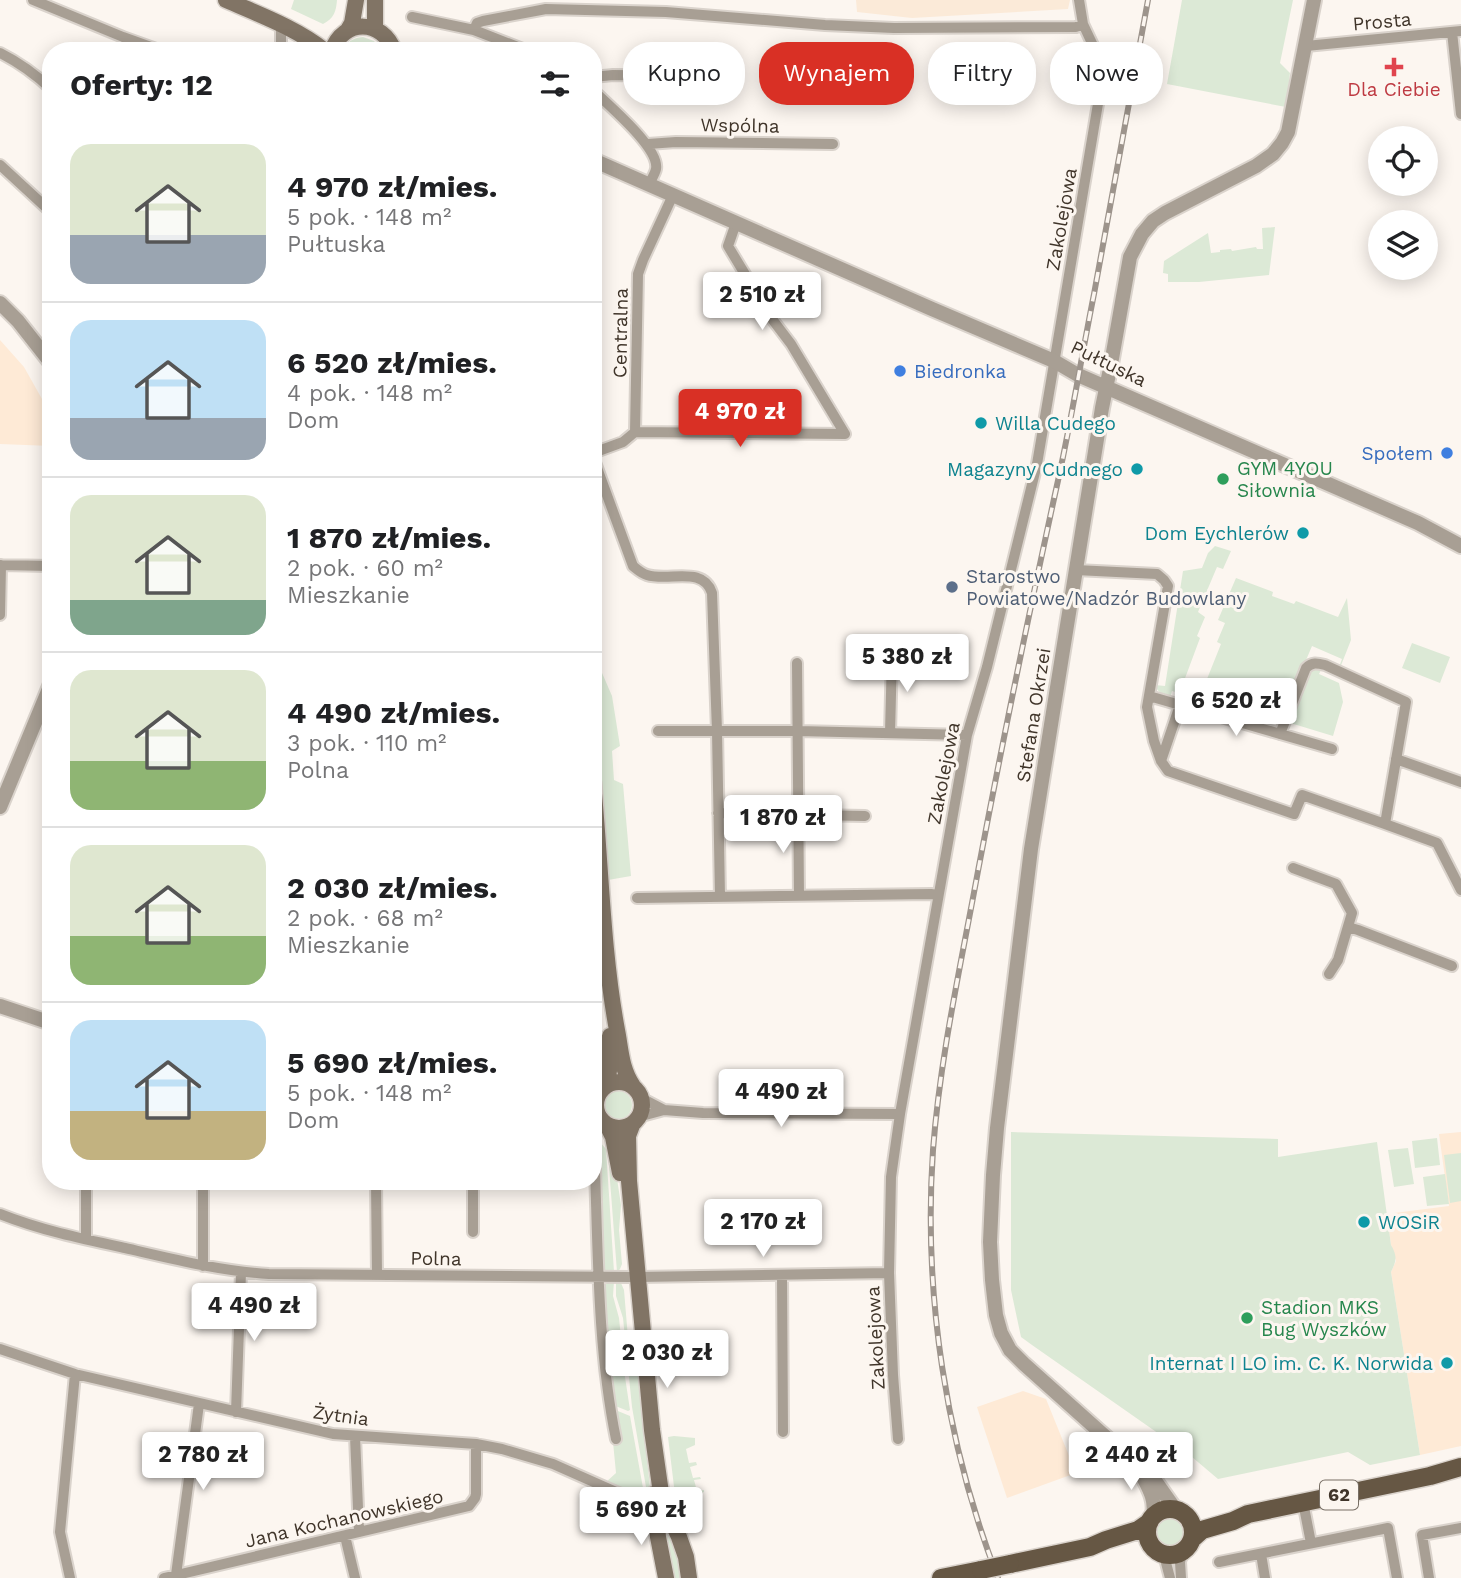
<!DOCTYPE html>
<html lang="pl">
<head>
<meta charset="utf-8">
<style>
  body { margin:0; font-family:"Work Sans",sans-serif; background:#f6f6f6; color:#202124; height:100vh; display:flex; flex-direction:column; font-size:26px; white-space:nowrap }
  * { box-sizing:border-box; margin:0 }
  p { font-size:23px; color:#757577 }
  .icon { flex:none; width:38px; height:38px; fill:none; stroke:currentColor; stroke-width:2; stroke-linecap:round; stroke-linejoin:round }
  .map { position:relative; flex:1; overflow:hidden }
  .side { position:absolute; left:42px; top:42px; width:560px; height:1148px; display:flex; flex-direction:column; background:#fff; border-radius:28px; box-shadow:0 4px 18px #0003 }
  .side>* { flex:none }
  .top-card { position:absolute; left:623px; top:42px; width:665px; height:63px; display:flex; gap:14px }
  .tools { position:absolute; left:1368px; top:126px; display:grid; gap:14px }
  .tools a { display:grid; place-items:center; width:70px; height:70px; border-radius:50%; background:#fff; box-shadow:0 4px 18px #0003; font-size:35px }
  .price { position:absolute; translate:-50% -60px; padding:0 16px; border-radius:7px; background:#fff; color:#222; font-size:23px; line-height:46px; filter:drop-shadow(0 2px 4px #0008) }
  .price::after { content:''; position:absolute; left:50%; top:42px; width:21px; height:16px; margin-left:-10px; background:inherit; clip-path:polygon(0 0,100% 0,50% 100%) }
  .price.on { background:#d93025; color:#fff }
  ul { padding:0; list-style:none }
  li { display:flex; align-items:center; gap:21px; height:175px; padding:0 28px }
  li+li { border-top:2px solid #e0e0e0 }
  li span { display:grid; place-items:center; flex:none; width:196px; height:140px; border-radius:21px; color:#555 }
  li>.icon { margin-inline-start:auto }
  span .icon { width:84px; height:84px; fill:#fffc; stroke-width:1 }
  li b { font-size:30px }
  h2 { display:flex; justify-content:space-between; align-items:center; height:84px; padding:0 28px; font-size:30px }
  .chip { padding:0 24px; border-radius:28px; background:#fff; box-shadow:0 4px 18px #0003; font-size:24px; line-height:63px }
  .chip.on { background:#d93025; color:#fff }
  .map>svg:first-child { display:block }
  .built { fill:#feead6 }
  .industrial { fill:#fbead8 }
  .green { fill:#dce9d6 }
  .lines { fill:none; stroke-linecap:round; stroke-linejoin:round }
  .minor-casing { stroke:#dad3cc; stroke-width:14 }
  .tertiary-casing { stroke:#dad3cc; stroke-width:18 }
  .secondary-casing { stroke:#dad3cc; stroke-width:19 }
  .primary-casing { stroke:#dad3cc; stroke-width:21 }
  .minor { stroke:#a89f94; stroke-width:10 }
  .tertiary { stroke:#a89f94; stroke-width:14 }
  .secondary { stroke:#817465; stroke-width:16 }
  .primary { stroke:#665744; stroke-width:18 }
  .rail-casing { stroke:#9d948c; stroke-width:6 }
  .rail { stroke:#fcf6f0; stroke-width:3.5; stroke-dasharray:10; stroke-linecap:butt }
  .primary-bridge-casing { stroke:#dad3cc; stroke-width:21; stroke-linecap:butt }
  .primary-bridge { stroke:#665744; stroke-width:18 }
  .health-dot { fill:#e0444e; stroke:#fcf6f0; stroke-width:2.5 }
  .shop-dot { fill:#3f7fe0; stroke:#fcf6f0; stroke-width:2.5 }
  .culture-dot { fill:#0f9aa8; stroke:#fcf6f0; stroke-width:2.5 }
  .leisure-dot { fill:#2e9e5b; stroke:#fcf6f0; stroke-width:2.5 }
  .service-dot { fill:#5c6f8a; stroke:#fcf6f0; stroke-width:2.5 }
  .labels { text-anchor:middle; stroke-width:6; stroke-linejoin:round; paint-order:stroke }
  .shield { fill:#fcf6f0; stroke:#786f65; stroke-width:2 }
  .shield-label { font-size:18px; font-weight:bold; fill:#40352a }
  .street-label { font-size:19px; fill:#40352a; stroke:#fcf6f0 }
  .health-label { font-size:19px; fill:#be3a42; stroke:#fcf6f0 }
  .shop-label { font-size:19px; fill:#366cbe; stroke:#fcf6f0; text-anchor:start }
  .culture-label { font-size:19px; fill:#0d838f; stroke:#fcf6f0; text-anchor:end }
  .leisure-label { font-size:19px; fill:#27864d; stroke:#fcf6f0; text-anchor:start }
  .service-label { font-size:19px; fill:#4e5e75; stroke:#fcf6f0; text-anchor:start }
</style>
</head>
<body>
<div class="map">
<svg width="1461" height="1578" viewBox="0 0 1461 1578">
  <rect width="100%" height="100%" fill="#fcf6f0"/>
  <!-- built -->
  <path class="built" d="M0,340L24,367L51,415V446L0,444Z
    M1461,1132V1446L1420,1455L1391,1272L1396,1261L1391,1245L1387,1216L1393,1215L1394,1213L1449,1206L1439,1134Z
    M1023,1391L1046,1399L1076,1473L1007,1498L977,1407Z"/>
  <!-- industrial -->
  <path class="industrial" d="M856,0H1070L1068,9L912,18L857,12Z"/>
  <!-- green -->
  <path class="green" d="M294,0H337C336,12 334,18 323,24L291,9Z
    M1182,0H1293L1280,63L1290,73L1286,107L1167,84Z
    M363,37L374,41L382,51H342C346,42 353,38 363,37Z
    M1275,227L1269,275L1199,282H1168V274L1163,273L1164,261L1208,233L1211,253L1220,252V250L1231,249L1232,251L1256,247L1257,249H1263L1262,228Z
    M1215,546L1231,551L1223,569L1217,567L1198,612L1205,617L1197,636L1200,638L1184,681L1203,689L1221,644L1217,642L1225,623L1218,620L1236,578L1273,592L1272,596L1294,604L1296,601L1338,617L1347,598L1351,640L1340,668L1339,667L1342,659L1312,646L1287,705L1282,703L1274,721L1209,702L1207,710L1199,707L1198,699L1172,691L1170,698C1163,695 1158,693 1155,685L1165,686L1183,571L1202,568L1208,553Z
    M1412,643L1450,657L1440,683L1402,668Z
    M593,652L612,696L620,746L612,751L614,780L623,784L631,876L608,880L593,745Z
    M1312,667L1322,668L1319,674L1339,683L1343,702L1333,736L1287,722Z
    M604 1105a14 14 0 1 1 28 0a14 14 0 1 1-28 0Z
    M1011,1132L1278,1139V1157L1377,1142L1391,1245C1398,1257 1396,1261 1391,1272L1420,1455L1370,1465L1348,1452L1218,1479L1192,1457L1032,1345L1021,1337L1011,1290Z
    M1437,1138L1440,1165L1415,1168L1412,1141Z
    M599,1141L606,1149L614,1272L608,1273L602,1268L598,1142Z
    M1408,1148L1414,1184L1394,1187L1388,1150Z
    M613,1152L621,1205L619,1230L622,1264L620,1269L617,1272L608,1154Z
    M1461,1153V1201L1450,1203L1444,1155Z
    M1445,1174L1449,1204L1427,1206L1423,1177Z
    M614,1281L613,1296L619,1318L625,1377L630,1410L628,1411L613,1405L603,1287L608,1282Z
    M616,1281L621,1283L624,1290L628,1338L636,1360L650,1487V1495L646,1498H645L646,1487L632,1407L623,1318L616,1296Z
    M613,1409L630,1416L643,1488L638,1498L605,1483L616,1473L613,1442L621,1440L620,1433L619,1432Z
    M674,1436L695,1438V1445L686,1449L689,1463L696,1462L697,1465L690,1467L693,1478L700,1477L701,1479L694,1480L697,1491L704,1490V1492L698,1494L701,1507L682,1512L676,1503L668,1437Z
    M1154 1532a16 16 0 1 1 32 0a16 16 0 1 1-32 0Z
    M665,1524L675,1542L684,1578H673L665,1544Z"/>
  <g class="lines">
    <!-- minor casing -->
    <g class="minor-casing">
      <path id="minor" d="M33,0L123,37L162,51
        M412,17L474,30
        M281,24V51
        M1452,32L1461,114
        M1306,46L1461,31
        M528,51L474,30L477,23L483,21L546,9L666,12L825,25L894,28L1076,27L1083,24
        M0,53C20,63 35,74 51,89
        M593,77L613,75L694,76
        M593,90C608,105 660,148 656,169C655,174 651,180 649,184
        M648,144L676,142L833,144
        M0,165L51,212
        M736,223L728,246L772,319L791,344L845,434
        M635,432L845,434
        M593,453L623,442L635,432L638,274L643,260L673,195
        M593,457L633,566C638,570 641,573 647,575C669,582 703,565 712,593L717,731L720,897
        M0,565L51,566
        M1076,570L1157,574L1164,580L1168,586L1147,707L1154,741L1161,761L1168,771L1294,814L1302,795L1385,824L1406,702L1325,665C1317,663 1312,662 1306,668L1280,734
        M0,615L1,565
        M797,663L799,896
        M1149,696L1332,749
        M38,715L51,720
        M658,731H798L967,735
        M890,733L892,655
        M1396,759L1461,782
        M1161,761L1180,705
        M718,813L865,816
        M1385,824L1437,843L1461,890
        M1293,868L1336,884L1352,913L1338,960L1329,974
        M637,898L931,894L938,895
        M1348,927L1358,930L1452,966
        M641,1098L664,1110
        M638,1117L664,1110L703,1113L900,1114
        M595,1169C598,1258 598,1351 616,1439
        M203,1181V1266
        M376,1181L377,1275
        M0,1214C40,1230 83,1239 125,1248C173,1259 220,1271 269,1274L630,1277
        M473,1232V1181
        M86,1239V1181
        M782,1275L783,1432
        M638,1277L889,1273
        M0,1349L75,1374L333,1434L476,1444L502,1449L553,1464L659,1511
        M236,1412L241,1272
        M355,1436L359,1532
        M898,1439L893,1375L889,1273L891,1177L900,1114L967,735L987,667L1037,464L1101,86L1102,69L1098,56L1083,24L1079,0
        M1303,1502L1311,1543
        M345,1536L355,1578
        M1159,1553L1165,1559L1170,1578
        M1261,1554L1265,1578
        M1219,1562L1388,1528L1397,1578
        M176,1575L199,1404
        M70,1578L60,1532L75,1374
        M164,1578L469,1506L475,1498L476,1494V1444
        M1181,1578L1180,1562L1183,1551
        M1429,1578L1422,1535L1461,1528"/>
    </g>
    <!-- tertiary casing -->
    <g class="tertiary-casing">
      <path id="tertiary" d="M593,160L932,309L1054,361L1078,375L1418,523L1461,546
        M0,303L18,321L51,363
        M0,807L51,684
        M0,1006L51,1023
        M593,1095L600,1091
        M593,1114L599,1117
        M1142,1475C1149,1489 1156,1500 1153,1515
        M1175,1509L1149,1472L1137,1465L1024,1364L1010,1350L1001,1333L996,1315L992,1280L990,1242L993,1175L997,1128L1031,849L1102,408L1111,364L1130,257L1142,234L1153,221L1165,213L1256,166L1273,154L1282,143L1288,132L1314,0"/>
    </g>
    <!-- secondary casing -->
    <g class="secondary-casing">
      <path id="secondary" d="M226,0C260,15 296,28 325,51
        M375,0V29
        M348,30L352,23L356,0
        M332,51C343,18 383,19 394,51
        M593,783C601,865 602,949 617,1030C621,1050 621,1069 633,1086
        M596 1105a23 23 0 1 1 46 0a23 23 0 1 1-46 0Z
        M605,1086C612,1070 609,1053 610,1036
        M633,1123L628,1136L629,1181L652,1430L662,1500L679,1537L686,1557L689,1578
        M607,1125L613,1137L620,1173
        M654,1494L658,1537L666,1578"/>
    </g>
    <!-- primary casing -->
    <g class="primary-casing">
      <path id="primary" d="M1147 1532a23 23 0 1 1 46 0a23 23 0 1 1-46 0Z
        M1192,1539L1202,1530L1233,1521L1248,1514L1430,1476L1461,1467
        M1010,1564L1090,1547L1106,1540L1138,1530L1148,1523
        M941,1578L981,1570"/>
    </g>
    <!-- minor -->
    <use href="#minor" class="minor"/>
    <!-- tertiary -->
    <use href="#tertiary" class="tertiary"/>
    <!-- secondary -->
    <use href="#secondary" class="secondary"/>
    <!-- primary -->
    <use href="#primary" class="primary"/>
    <!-- rail casing -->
    <g class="rail-casing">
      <path id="rail" d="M998,1578C946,1444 923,1294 933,1150C940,1057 961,964 978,871C1003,739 1030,608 1059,476C1072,416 1082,354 1094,294C1112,196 1130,98 1148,0"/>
    </g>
    <!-- rail -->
    <use href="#rail" class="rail"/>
    <!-- primary-bridge casing -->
    <g class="primary-bridge-casing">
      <path id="primary-bridge" d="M981,1570L1010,1564"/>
    </g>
    <!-- primary-bridge -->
    <use href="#primary-bridge" class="primary-bridge"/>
  </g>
  <!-- markers -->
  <path class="health-dot" d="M1390.5 56.5h7v7h7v7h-7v7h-7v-7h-7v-7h7z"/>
  <g class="shop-dot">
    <circle cx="900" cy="371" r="7"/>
    <circle cx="1447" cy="453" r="7"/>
  </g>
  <g class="culture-dot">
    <circle cx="981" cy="423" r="7"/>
    <circle cx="1137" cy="469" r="7"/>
    <circle cx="1303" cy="533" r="7"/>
    <circle cx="1364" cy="1222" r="7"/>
    <circle cx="1447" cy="1363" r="7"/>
  </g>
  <g class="leisure-dot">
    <circle cx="1223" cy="479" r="7"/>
    <circle cx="1247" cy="1318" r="7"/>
  </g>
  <circle class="service-dot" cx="952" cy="587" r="7"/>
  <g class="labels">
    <!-- shield labels -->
    <rect class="shield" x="1320" y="1480.5" width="38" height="29" rx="5"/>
    <g class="shield-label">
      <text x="1339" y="1501">62</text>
    </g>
    <!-- street labels -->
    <g class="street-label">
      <text transform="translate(1382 21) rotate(-5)" y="7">Prosta</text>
      <text transform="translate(740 125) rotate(1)" y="7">Wspólna</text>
      <text transform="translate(1061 219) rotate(-80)" y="7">Zakolejowa</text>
      <text transform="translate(620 333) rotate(-89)" y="7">Centralna</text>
      <text transform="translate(1109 363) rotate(26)" y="7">Pułtuska</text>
      <text transform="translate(1033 715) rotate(-81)" y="7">Stefana Okrzei</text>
      <text transform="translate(943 773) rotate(-79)" y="7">Zakolejowa</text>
      <text transform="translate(436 1258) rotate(1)" y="7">Polna</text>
      <text transform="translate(875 1338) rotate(-93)" y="7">Zakolejowa</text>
      <text transform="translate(341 1415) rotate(8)" y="7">Żytnia</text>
      <text transform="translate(344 1518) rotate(-13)" y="7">Jana Kochanowskiego</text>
    </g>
    <!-- health labels -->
    <g class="health-label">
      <text x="1394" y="96">Dla Ciebie</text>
    </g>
    <!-- shop labels -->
    <g class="shop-label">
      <text x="914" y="378">Biedronka</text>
      <text x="1433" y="460" text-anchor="end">Społem</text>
    </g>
    <!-- culture labels -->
    <g class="culture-label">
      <text x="995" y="430" text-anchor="start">Willa Cudego</text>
      <text x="1123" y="476">Magazyny Cudnego</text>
      <text x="1289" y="540">Dom Eychlerów</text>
      <text x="1378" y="1229" text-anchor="start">WOSiR</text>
      <text x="1433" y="1370">Internat I LO im. C. K. Norwida</text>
    </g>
    <!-- leisure labels -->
    <g class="leisure-label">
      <text x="1237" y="475">GYM 4YOU<tspan x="1237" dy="22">Siłownia</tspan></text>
      <text x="1261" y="1314">Stadion MKS<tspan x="1261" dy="22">Bug Wyszków</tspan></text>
    </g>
    <!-- service labels -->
    <g class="service-label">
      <text x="966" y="583">Starostwo<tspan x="966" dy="22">Powiatowe/Nadzór Budowlany</tspan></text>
    </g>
  </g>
</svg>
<div class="tools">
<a><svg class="icon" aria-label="locate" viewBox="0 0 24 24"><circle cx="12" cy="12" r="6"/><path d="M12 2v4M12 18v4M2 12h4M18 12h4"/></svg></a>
<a><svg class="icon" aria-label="layers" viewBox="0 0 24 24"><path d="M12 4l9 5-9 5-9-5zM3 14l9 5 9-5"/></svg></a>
</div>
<b class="price" style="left:762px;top:332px">2 510 zł</b>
<b class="price on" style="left:740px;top:449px">4 970 zł</b>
<b class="price" style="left:907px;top:694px">5 380 zł</b>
<b class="price" style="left:1236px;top:738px">6 520 zł</b>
<b class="price" style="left:783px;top:855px">1 870 zł</b>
<b class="price" style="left:781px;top:1129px">4 490 zł</b>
<b class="price" style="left:763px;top:1259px">2 170 zł</b>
<b class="price" style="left:254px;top:1343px">4 490 zł</b>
<b class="price" style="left:667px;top:1390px">2 030 zł</b>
<b class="price" style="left:203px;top:1492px">2 780 zł</b>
<b class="price" style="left:1131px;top:1492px">2 440 zł</b>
<b class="price" style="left:641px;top:1547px">5 690 zł</b>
<div class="top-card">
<a class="chip">Kupno</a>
<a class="chip on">Wynajem</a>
<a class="chip">Filtry</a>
<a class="chip">Nowe</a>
</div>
<section class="side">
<h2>Oferty: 12<svg class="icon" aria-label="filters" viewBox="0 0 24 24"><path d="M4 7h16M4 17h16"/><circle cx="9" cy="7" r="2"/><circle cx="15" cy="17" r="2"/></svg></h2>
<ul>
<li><span style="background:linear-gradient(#dfe7d0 65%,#9aa5b1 0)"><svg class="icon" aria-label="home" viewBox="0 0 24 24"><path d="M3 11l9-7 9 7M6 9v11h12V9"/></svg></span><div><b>4 970 zł/mies.</b><p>5 pok. · 148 m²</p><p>Pułtuska</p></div></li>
<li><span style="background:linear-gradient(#bfe0f5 70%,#9aa5b1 0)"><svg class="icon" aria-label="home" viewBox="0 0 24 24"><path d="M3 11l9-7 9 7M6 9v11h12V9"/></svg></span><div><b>6 520 zł/mies.</b><p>4 pok. · 148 m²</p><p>Dom</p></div></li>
<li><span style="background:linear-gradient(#dfe7d0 75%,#7fa58c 0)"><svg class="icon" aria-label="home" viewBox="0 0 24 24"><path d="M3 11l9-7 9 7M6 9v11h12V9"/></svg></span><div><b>1 870 zł/mies.</b><p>2 pok. · 60 m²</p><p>Mieszkanie</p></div></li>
<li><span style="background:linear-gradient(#dfe7d0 65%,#8fb573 0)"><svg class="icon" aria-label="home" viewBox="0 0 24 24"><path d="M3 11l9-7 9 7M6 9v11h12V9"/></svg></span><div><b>4 490 zł/mies.</b><p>3 pok. · 110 m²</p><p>Polna</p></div></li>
<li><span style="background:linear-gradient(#dfe7d0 65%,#8fb573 0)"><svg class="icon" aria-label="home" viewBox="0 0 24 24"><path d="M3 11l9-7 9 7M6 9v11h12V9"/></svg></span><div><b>2 030 zł/mies.</b><p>2 pok. · 68 m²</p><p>Mieszkanie</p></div></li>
<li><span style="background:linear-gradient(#bfe0f5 65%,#c2b280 0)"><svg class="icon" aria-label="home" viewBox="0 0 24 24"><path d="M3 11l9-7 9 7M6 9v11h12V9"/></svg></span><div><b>5 690 zł/mies.</b><p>5 pok. · 148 m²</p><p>Dom</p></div></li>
</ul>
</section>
</div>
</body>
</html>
